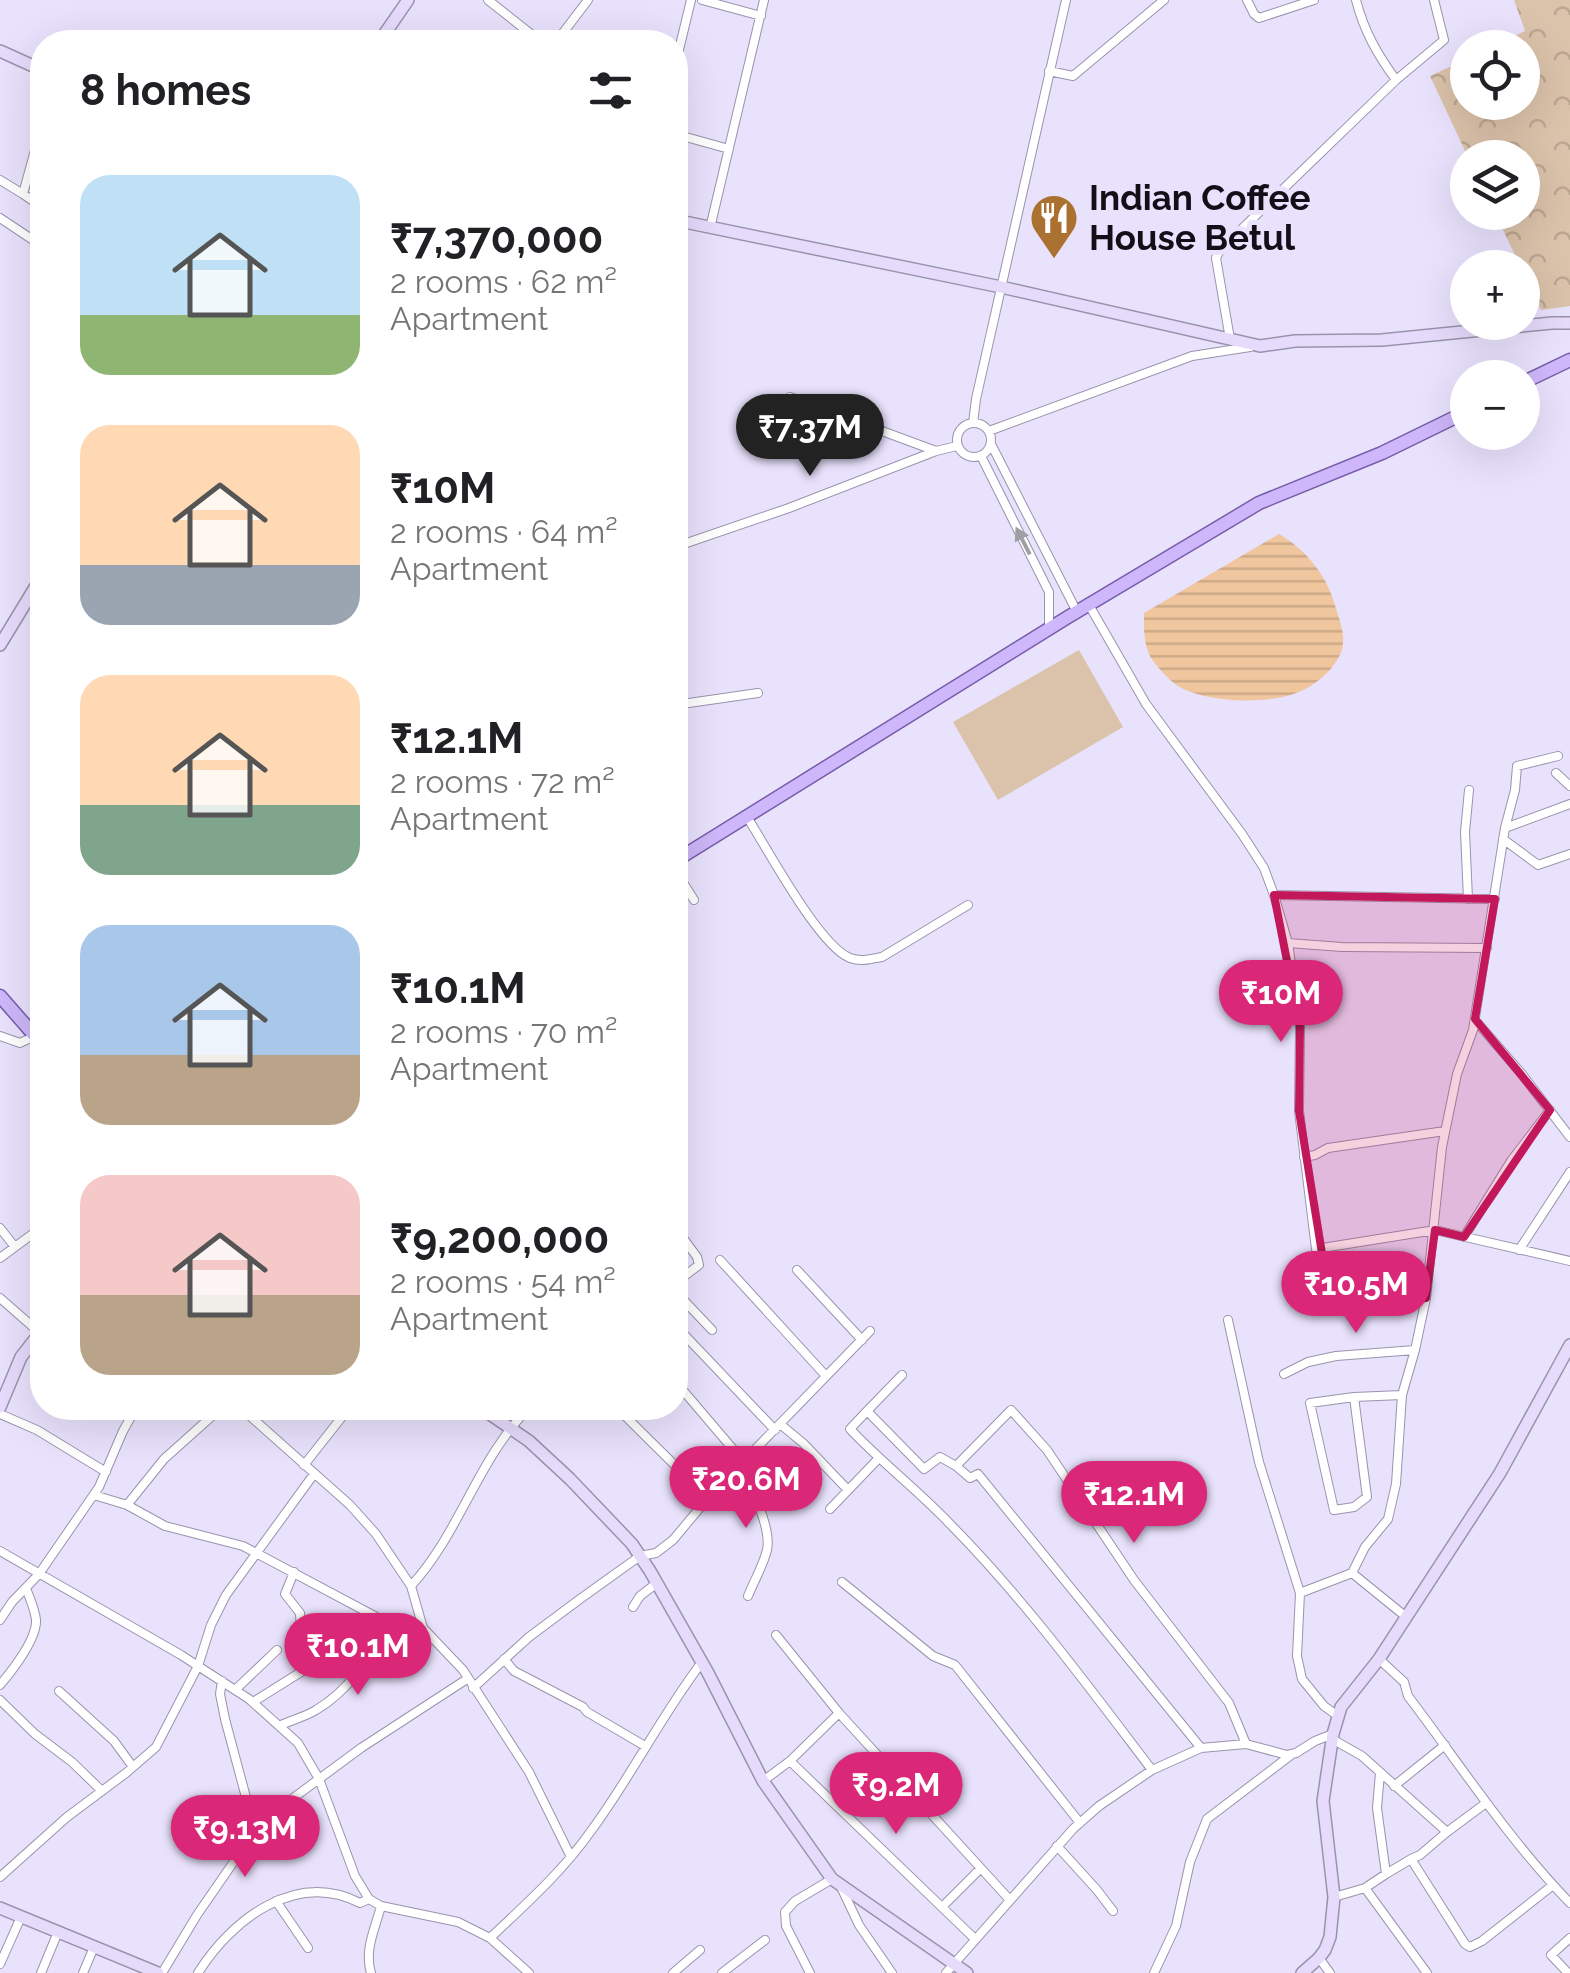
<!DOCTYPE html>
<html lang="en">
<head>
<meta charset="utf-8">
<style>
  body { margin:0; font-family:Raleway,sans-serif; background:#f2f2f2; color:#202124; height:100vh; display:flex; flex-direction:column; font-size:38px; white-space:nowrap }
  * { box-sizing:border-box; margin:0 }
  p { font-size:32px; color:#757577 }
  .icon { flex:none; width:55px; height:55px; fill:none; stroke:currentColor; stroke-width:2; stroke-linecap:round; stroke-linejoin:round }
  .map { position:relative; flex:1; overflow:hidden }
  .details { position:absolute; left:30px; top:30px; width:658px; height:1390px; display:flex; flex-direction:column; background:#fff; border-radius:40px; box-shadow:0 10px 40px #0002 }
  .details>* { flex:none }
  .tools { position:absolute; left:1450px; top:30px; display:grid; gap:20px }
  .tools a { display:grid; place-items:center; width:90px; height:90px; border-radius:50%; background:#fff; box-shadow:0 10px 40px #0002; font-size:50px }
  .price { position:absolute; translate:-50% -85px; padding:0 22px; border-radius:35px; background:#db2777; color:#fff; font-size:32px; line-height:65px; filter:drop-shadow(0 2px 5px #0008) }
  .price::after { content:''; position:absolute; left:50%; top:60px; width:30px; height:22px; margin-left:-15px; background:inherit; clip-path:polygon(0 0,100% 0,50% 100%) }
  .price.current { background:#222; color:#fff }
  ul { padding:0; list-style:none }
  li { display:flex; align-items:center; gap:30px; height:250px; padding:0 50px }
  li span { display:grid; place-items:center; flex:none; width:280px; height:200px; border-radius:30px; color:#555 }
  li>.icon { margin-inline-start:auto }
  span .icon { width:120px; height:120px; fill:#fffc; stroke-width:1 }
  li b { font-size:42px }
  h2 { display:flex; justify-content:space-between; align-items:center; height:120px; padding:0 50px; font-size:42px }
  .map>svg:first-child { display:block }
  .park { fill:url(#park-crowns) }
  .garden { fill:#dbc2aa }
  .water { fill:url(#water-rules) }
  .lines { fill:none; stroke-linecap:round; stroke-linejoin:round }
  .street-casing { stroke:#9a93ac; stroke-width:10 }
  .secondary-casing { stroke:#9a93ac; stroke-width:14 }
  .primary-casing { stroke:#775da8; stroke-width:15 }
  .street { stroke:#fff; stroke-width:8 }
  .secondary { stroke:#e7dbfc; stroke-width:11 }
  .primary { stroke:#ceb7fa; stroke-width:12 }
  .oneway { fill:#a09fa3 }
  .marked { fill:#c2185b; fill-opacity:0.2; stroke:#c2185b; stroke-width:8; stroke-linejoin:round }
  .labels { text-anchor:middle; stroke-width:10; stroke-linejoin:round; paint-order:stroke }
  .poi-label { font-size:35px; font-weight:bold; fill:#120f18; stroke:#e9e2fd; text-anchor:start }
</style>
</head>
<body>
<div class="map">
<svg width="1570" height="1973" viewBox="0 0 1570 1973">
  <defs>
    <pattern id="park-crowns" width="20" height="18" patternUnits="userSpaceOnUse" patternTransform="scale(2.5)"><rect width="20" height="18" fill="#dbc2aa"/><path d="M2 6a3 3 0 1 1 6 0M12 15a3 3 0 1 1 6 0" fill="none" stroke="#bba692"/></pattern>
    <pattern id="water-rules" width="6" height="5" patternUnits="userSpaceOnUse" patternTransform="scale(2.5)"><rect width="6" height="5" fill="#f0c69e"/><path d="M0 2.5h6" fill="none" stroke="#cda987"/></pattern>
  </defs>
  <rect width="100%" height="100%" fill="#e9e2fd"/>
  <!-- park -->
  <path class="park" d="M1514,0H1570V306L1541,310L1495,213L1522,212V158L1468,157L1430,76L1467,59L1468,102H1522V48L1491,47L1525,31Z"/>
  <!-- garden -->
  <path class="garden" d="M1079,650L1123,727L998,800L953,722Z"/>
  <!-- water -->
  <path class="water" d="M1279,534C1306,550 1326,574 1335,605C1338,616 1344,630 1343,642C1343,653 1336,662 1330,670C1322,678 1310,688 1299,692C1269,705 1206,703 1178,686C1170,681 1156,666 1151,658C1143,644 1144,627 1144,613Z"/>
  <g class="lines">
    <!-- street casing -->
    <g class="street-casing">
      <path id="street" d="M488,0L541,42
        M702,0L761,16
        M1247,0L1254,14L1259,18L1314,0
        M1356,0C1364,31 1377,54 1396,80
        M556,42L588,0
        M675,66L691,0
        M1049,71L1073,76L1164,0
        M675,134L729,149
        M0,180L23,194L35,150L42,134
        M23,194L42,207
        M0,218L42,246
        M710,228L764,0
        M1230,339L1216,258L1220,250L1396,80L1444,40L1434,0
        M790,397L936,451
        M957 440a17 17 0 1 1 34 0a17 17 0 1 1-34 0Z
        M973,423L976,399L1066,0
        M989,431L1192,356L1250,347
        M991,444L1077,612
        M981,456L1049,592V629
        M675,547L789,508L936,451L957,446
        M1089,605L1146,704L1242,834L1264,868L1274,895L1288,943L1300,1027L1299,1111L1316,1249L1331,1309L1426,1298L1442,1147L1457,1074L1473,1030L1505,828L1515,790L1517,766L1558,756
        M675,705L758,693
        M1556,773L1570,786
        M747,817C767,848 819,946 850,958C861,962 871,959 882,957L968,905
        M1505,828L1570,804
        M1503,839L1538,865L1570,854
        M675,870L694,900
        M1274,895L1495,899
        M1468,899L1465,832L1469,790
        M1288,943L1342,947L1487,948
        M1475,1020L1521,1073L1570,1137
        M0,1036L20,1043L35,1036
        M1304,1157L1315,1155L1328,1148L1445,1131
        M675,1227L697,1257L699,1265L675,1283
        M0,1228L15,1247
        M1464,1237L1511,1161L1550,1110
        M1316,1249L1435,1230L1570,1261
        M1519,1250L1570,1172
        M0,1258L42,1227
        M675,1258L686,1274
        M720,1260L826,1376
        M797,1270L862,1340
        M675,1291L712,1330
        M0,1298L40,1333
        M1228,1320L1259,1462L1300,1593L1297,1656L1302,1679L1324,1706L1338,1716
        M675,1325L775,1430
        M1284,1374L1308,1362L1336,1356L1415,1350L1426,1298
        M902,1375L867,1411L924,1469L940,1457L956,1466L970,1478L978,1474L1201,1748
        M675,1381L744,1462
        M1354,1397L1310,1403L1334,1510L1354,1507L1367,1497L1354,1397L1402,1395
        M241,1408L350,1505L376,1534L411,1586L423,1628L463,1670L529,1772L571,1857
        M617,1408L708,1498
        M867,1411L850,1429C882,1463 919,1491 951,1525C1025,1600 1088,1686 1152,1770
        M0,1414L37,1430L106,1472
        M780,1424L803,1443L848,1490
        M304,1465L349,1408
        M741,1466C750,1487 772,1527 767,1550C763,1566 754,1581 748,1596
        M956,1466L1011,1410L1047,1450L1134,1580L1229,1703L1246,1744
        M94,1495L127,1505L165,1526L243,1546L384,1621L423,1628
        M127,1505L164,1459L221,1408
        M830,1509L878,1459
        M0,1551L181,1655L249,1699L298,1743L319,1779L355,1876L369,1899L381,1906L458,1922L490,1938L529,1973
        M842,1582L933,1656L955,1665L1080,1823
        M411,1586C460,1533 478,1458 529,1408
        M1300,1593L1352,1573
        M633,1607L640,1596L657,1583
        M1405,1616L1352,1573L1365,1547L1388,1519L1396,1484L1402,1395L1415,1350
        M0,1620L12,1602L39,1574L99,1487L123,1431L136,1408
        M504,1659L514,1671L583,1707L587,1712L645,1746
        M1379,1659L1404,1682L1408,1696C1461,1766 1509,1840 1570,1903
        M222,1681L220,1694L225,1719L255,1831
        M0,1685C12,1671 37,1639 36,1620C35,1609 29,1597 26,1588
        M473,1688L529,1637L580,1599L640,1556L656,1553L673,1540L708,1498L870,1331
        M235,1690L277,1650
        M59,1691L114,1741L133,1767
        M0,1700L35,1734L72,1762L102,1791
        M253,1702L301,1672L316,1648L301,1631L300,1613L285,1594L294,1572
        M839,1713L1009,1899
        M279,1726C291,1720 305,1717 316,1710C347,1692 375,1655 384,1621
        M1332,1739L1362,1756L1447,1832L1486,1803
        M790,1761L975,1939
        M763,1781L790,1761L839,1713L776,1635
        M1394,1786L1445,1745
        M1057,1846L1097,1890L1113,1911
        M1411,1859L1420,1855L1447,1832
        M1386,1874L1411,1859L1465,1944L1470,1947L1482,1941L1553,1885
        M0,1877L67,1817L126,1773L156,1747L198,1666L211,1625L226,1595L314,1474
        M1365,1888L1427,1973
        M842,1889L859,1925L892,1973
        M1334,1897L1365,1888L1386,1874L1377,1808L1380,1773
        M276,1901L308,1948
        M942,1907L980,1869
        M490,1938C526,1904 563,1871 591,1831C631,1777 661,1716 702,1662
        M1319,1958L1330,1973
        M0,1964L21,1917
        M41,1973L58,1932
        M83,1973L94,1947
        M162,1973L197,1915L255,1831L277,1810L361,1748L467,1679
        M198,1973C232,1919 296,1870 360,1903L369,1899
        M371,1973C364,1950 375,1929 381,1906
        M673,1973L700,1950
        M722,1973L765,1940
        M810,1973L786,1926L785,1912L795,1901L832,1879
        M946,1973L1073,1829L1099,1806L1152,1770L1201,1748L1246,1744L1287,1755L1296,1753L1315,1741L1333,1734
        M1154,1973L1176,1926L1190,1862L1207,1819L1291,1755
        M1568,1973L1551,1955L1570,1938"/>
    </g>
    <!-- secondary casing -->
    <g class="secondary-casing">
      <path id="secondary" d="M379,42L408,0
        M0,51L42,70
        M675,220L1001,287L1260,346L1295,341L1382,340L1552,323H1570
        M0,645L42,576
        M0,1407L21,1357L42,1330
        M481,1408L529,1441L570,1479L632,1544L650,1571L708,1673L763,1781L832,1879L967,1973
        M0,1908L158,1973
        M1302,1973L1319,1958L1325,1950L1330,1937L1334,1897L1323,1801L1333,1734L1341,1707L1379,1659L1500,1473L1570,1345"/>
    </g>
    <!-- primary casing -->
    <g class="primary-casing">
      <path id="primary" d="M1522,383L1570,360
        M675,861L1068,617L1259,503L1382,453L1468,411
        M0,996L42,1044"/>
    </g>
    <!-- street -->
    <use href="#street" class="street"/>
    <!-- secondary -->
    <use href="#secondary" class="secondary"/>
    <!-- primary -->
    <use href="#primary" class="primary"/>
  </g>
  <!-- one-way arrows -->
  <defs><path id="oneway-solid" d="M-6-.8H1V-3.2L6.5 0L1 3.2V.8H-6Z" transform="scale(2.5)"/></defs>
  <use class="oneway" href="#oneway-solid" transform="translate(1023 541) rotate(-117)"/>
  <!-- marked area -->
  <path class="marked" d="M1274,895L1495,899L1475,1019L1550,1110L1464,1237L1435,1230L1426,1298L1331,1309L1299,1111L1300,1027Z"/>
  <!-- icons -->
  <defs>
    <g id="restaurant-pin" transform="scale(2.5)"><path d="M0 17L-7.5 6A9.5 9.5 0 1 1 7.5 6Z" fill="#ab7131" stroke="#e9e2fd"/><path d="M-5-6h1v4h1v-4h1v4h1v-4h1v5L-1.5 .5V6h-2V.5L-5-1ZM5-6V6H3V1.5H1.5Q1.5-4 5-6Z" fill="#fff"/></g>
  </defs>
  <g fill-rule="evenodd">
    <use href="#restaurant-pin" x="1054" y="218"/>
  </g>
  <g class="labels">
    <!-- poi labels -->
    <g class="poi-label">
      <text x="1089" y="210">Indian Coffee<tspan x="1089" dy="40">House Betul</tspan></text>
    </g>
  </g>
</svg>
<div class="tools">
<a><svg class="icon" aria-label="locate" viewBox="0 0 24 24"><circle cx="12" cy="12" r="6"/><path d="M12 2v4M12 18v4M2 12h4M18 12h4"/></svg></a>
<a><svg class="icon" aria-label="layers" viewBox="0 0 24 24"><path d="M12 4l9 5-9 5-9-5zM3 14l9 5 9-5"/></svg></a>
<a>+</a>
<a>−</a>
</div>
<b class="price current" style="left:810px;top:479px">₹7.37M</b>
<b class="price" style="left:1281px;top:1045px">₹10M</b>
<b class="price" style="left:1356px;top:1336px">₹10.5M</b>
<b class="price" style="left:746px;top:1531px">₹20.6M</b>
<b class="price" style="left:1134px;top:1546px">₹12.1M</b>
<b class="price" style="left:358px;top:1698px">₹10.1M</b>
<b class="price" style="left:896px;top:1837px">₹9.2M</b>
<b class="price" style="left:245px;top:1880px">₹9.13M</b>
<section class="details">
<h2>8 homes<svg class="icon" aria-label="filters" viewBox="0 0 24 24"><path d="M4 7h16M4 17h16"/><circle cx="9" cy="7" r="2"/><circle cx="15" cy="17" r="2"/></svg></h2>
<ul>
<li><span style="background:linear-gradient(#bfe0f5 70%,#8fb573 0)"><svg class="icon" aria-label="home" viewBox="0 0 24 24"><path d="M3 11l9-7 9 7M6 9v11h12V9"/></svg></span><div><b>₹7,370,000</b><p>2 rooms · 62 m²</p><p>Apartment</p></div></li>
<li><span style="background:linear-gradient(#ffd9b3 70%,#9aa5b1 0)"><svg class="icon" aria-label="home" viewBox="0 0 24 24"><path d="M3 11l9-7 9 7M6 9v11h12V9"/></svg></span><div><b>₹10M</b><p>2 rooms · 64 m²</p><p>Apartment</p></div></li>
<li><span style="background:linear-gradient(#ffd9b3 65%,#7fa58c 0)"><svg class="icon" aria-label="home" viewBox="0 0 24 24"><path d="M3 11l9-7 9 7M6 9v11h12V9"/></svg></span><div><b>₹12.1M</b><p>2 rooms · 72 m²</p><p>Apartment</p></div></li>
<li><span style="background:linear-gradient(#a9c7e8 65%,#b9a48a 0)"><svg class="icon" aria-label="home" viewBox="0 0 24 24"><path d="M3 11l9-7 9 7M6 9v11h12V9"/></svg></span><div><b>₹10.1M</b><p>2 rooms · 70 m²</p><p>Apartment</p></div></li>
<li><span style="background:linear-gradient(#f6c9c9 60%,#b9a48a 0)"><svg class="icon" aria-label="home" viewBox="0 0 24 24"><path d="M3 11l9-7 9 7M6 9v11h12V9"/></svg></span><div><b>₹9,200,000</b><p>2 rooms · 54 m²</p><p>Apartment</p></div></li>
</ul>
</section>
</div>
</body>
</html>
